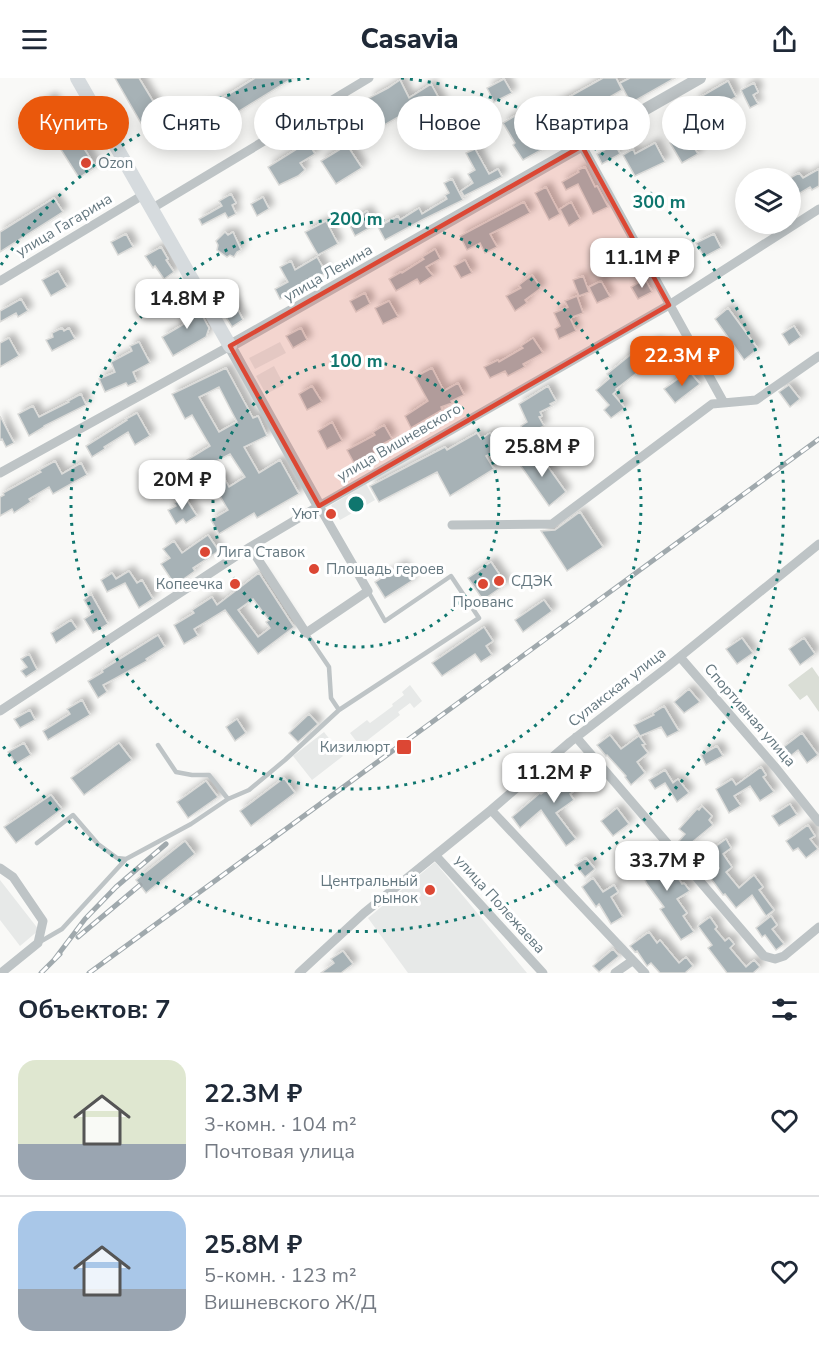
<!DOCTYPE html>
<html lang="ru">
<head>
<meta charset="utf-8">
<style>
  body { margin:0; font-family:"Nunito Sans",sans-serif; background:#f6f6f7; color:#1f2937; height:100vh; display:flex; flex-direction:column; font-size:22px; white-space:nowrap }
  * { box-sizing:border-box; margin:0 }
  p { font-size:20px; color:#747a83 }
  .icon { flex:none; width:33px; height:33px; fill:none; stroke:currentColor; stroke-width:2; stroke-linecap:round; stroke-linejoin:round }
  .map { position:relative; height:895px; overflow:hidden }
  .drawer { display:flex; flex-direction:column; background:#fff; flex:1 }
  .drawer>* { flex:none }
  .banner { position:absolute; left:18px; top:18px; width:783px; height:54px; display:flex; gap:12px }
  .controls { position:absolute; left:735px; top:90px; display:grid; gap:12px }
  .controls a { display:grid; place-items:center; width:66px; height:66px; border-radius:50%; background:#fff; box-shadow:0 3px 15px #0003; font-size:30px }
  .price { position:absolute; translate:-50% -51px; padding:0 14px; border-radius:12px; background:#fff; color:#222; font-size:20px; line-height:39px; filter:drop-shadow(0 2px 3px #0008) }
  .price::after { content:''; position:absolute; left:50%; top:36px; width:18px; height:14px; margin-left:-9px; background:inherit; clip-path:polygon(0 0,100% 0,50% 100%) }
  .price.active { background:#ea580c; color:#fff }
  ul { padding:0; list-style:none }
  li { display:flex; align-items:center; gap:18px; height:150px; padding:0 18px }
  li+li { border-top:2px solid #e0e1e3 }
  li span { display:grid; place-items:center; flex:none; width:168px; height:120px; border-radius:18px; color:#555 }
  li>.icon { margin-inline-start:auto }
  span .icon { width:72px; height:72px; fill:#fffc; stroke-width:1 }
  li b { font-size:26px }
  h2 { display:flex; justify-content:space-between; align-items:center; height:72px; padding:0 18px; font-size:26px }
  .tag { padding:0 21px; border-radius:27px; background:#fff; box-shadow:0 3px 15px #0003; font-size:21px; line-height:54px }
  .tag.active { background:#ea580c; color:#fff }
  header { display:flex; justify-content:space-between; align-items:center; height:78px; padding:0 18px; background:#fff; font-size:27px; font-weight:800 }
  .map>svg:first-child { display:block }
  .built { fill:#e7e9e8 }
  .green { fill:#daded6 }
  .building { fill:#a7b2b6; stroke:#dbdbd9; stroke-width:1.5; fill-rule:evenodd; filter:url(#shadow) }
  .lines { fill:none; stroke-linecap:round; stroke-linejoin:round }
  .service { stroke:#bec4c6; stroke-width:4.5 }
  .minor { stroke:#bec4c6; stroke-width:9 }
  .tertiary { stroke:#bec4c6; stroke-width:12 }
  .secondary { stroke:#d6dbde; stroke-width:14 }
  .rail-casing { stroke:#a0a9ad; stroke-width:5 }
  .rail { stroke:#fff; stroke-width:3; stroke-dasharray:9; stroke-linecap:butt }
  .marked { fill:#dc4734; fill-opacity:0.2; stroke:#dc4734; stroke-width:4.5; stroke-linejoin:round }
  .ring { fill:none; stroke:#0f766e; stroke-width:3; stroke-dasharray:3 6 }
  .poi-dot { fill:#dc4734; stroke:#fff; stroke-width:2 }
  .labels { text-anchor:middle; stroke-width:6; stroke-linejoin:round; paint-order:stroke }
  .poi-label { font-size:15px; fill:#657880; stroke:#fff; text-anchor:start }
  .street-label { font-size:15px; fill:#657880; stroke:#fff }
  .centre { fill:#0f766e; stroke:#fff; stroke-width:3 }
  .ring-label { font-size:18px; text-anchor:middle; font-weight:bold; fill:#0f766e; stroke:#fff; stroke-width:6; stroke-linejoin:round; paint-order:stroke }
</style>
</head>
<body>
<header><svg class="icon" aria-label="menu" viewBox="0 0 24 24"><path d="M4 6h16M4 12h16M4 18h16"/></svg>Casavia<svg class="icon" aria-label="share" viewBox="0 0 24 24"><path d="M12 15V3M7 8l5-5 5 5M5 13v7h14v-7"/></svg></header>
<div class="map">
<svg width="819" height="895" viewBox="0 0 819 895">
  <defs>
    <filter id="shadow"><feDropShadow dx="5" dy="-5" stdDeviation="3" flood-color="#0004"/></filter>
  </defs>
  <rect width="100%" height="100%" fill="#f9f9f7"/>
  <!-- built -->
  <path class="built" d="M280,264L286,275L255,291L249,280Z
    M274,288L284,307L266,316L256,298Z
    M366,406L375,422L340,442L331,427Z
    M410,607L422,623L414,630L410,625L398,634L400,637L360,668L350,655L367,642L370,645L393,628L392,626L404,617L402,614Z
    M324,654L343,678L312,702L293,678Z
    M435,784L527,895H408L368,840Z
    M0,802L39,852L20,868L0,842Z"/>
  <!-- green -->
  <path class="green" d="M812,589L819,599V634L807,617L800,622L788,607Z"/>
  <!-- building -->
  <path class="building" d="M115,0H139L168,48L149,59Z
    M255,0H293L218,46L220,49L186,70L172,48L206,27L208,29Z
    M603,0H616L622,12L552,52L542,34Z
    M630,0H675L631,25L620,5Z
    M504,1L512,15L494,24L487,10Z
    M400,2L409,20L431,6L442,26L424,36L419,27L374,53L369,44L350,55L340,41L350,34L356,43L374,32L369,20L388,10Z
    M728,3L736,19L704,36L695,22Z
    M754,5L758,14L753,17L758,26L750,30L741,12Z
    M51,20L96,89L79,100L35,31Z
    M523,33L543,71L523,82L513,67L515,65L503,45Z
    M686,56L698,76L682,85L670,65Z
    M308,64L315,76L300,85L305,92L298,98L279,107L268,89Z
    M655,65L665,84L635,98L623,77L633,71L635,76Z
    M615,66L620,76L602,86L597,76Z
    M347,67L362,90L336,106L321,83Z
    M475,71L489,96L498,91L502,99L464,118L461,113L473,105L468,96L475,92L466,75Z
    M585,89L595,109L597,108L608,129L593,136L578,106L566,112L562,104L579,94L578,92Z
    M819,91V108L812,112L810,109L790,121V100L799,95L803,100Z
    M452,101L463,122L424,141L385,162L378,149L398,138L400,142L419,130L422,136L447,121L445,117L449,115L444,105Z
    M546,109L560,136L549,142L535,115Z
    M231,116L236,125L232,127L236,136L228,140L225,135L202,147L199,141L222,128L219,123Z
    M263,119L269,131L257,138L251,126Z
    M54,120L63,134L0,174V154Z
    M524,124L530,135L490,156L497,169L485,175L480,165L467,172L460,158Z
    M571,124L580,141L569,148L560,131Z
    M367,133L375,147L355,158L348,144Z
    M326,143L338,166L318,177L305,154Z
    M225,154L228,157L233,154L241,172L237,174L234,179L230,177L227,179L217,172L218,167L216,163Z
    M126,156L133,169L118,177L111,164Z
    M714,156L721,170L704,179L696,165Z
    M161,169L168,181L166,182L174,194L164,201L155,188L153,190L145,178Z
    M435,171L440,181L426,189L433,198L420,206L417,201L396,213L389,201L401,194L402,195L424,181L422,179Z
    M317,179L326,195L303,206L304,209L280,221L275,211L288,204L280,189L291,183L295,192Z
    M465,182L472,195L461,200L454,188Z
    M58,193L67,209L51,218L42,202Z
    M532,197L541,210L525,222L527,225L515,233L506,218L521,210L519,207Z
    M583,198L589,214L579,218L573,202Z
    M645,201L652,214L638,221L631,209Z
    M601,203L610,219L597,225L589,209Z
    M365,215L370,226L356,234L350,223Z
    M577,218L583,235L570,240L576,253L559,261L555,251L560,248L554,235L568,229L565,223Z
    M21,221L28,233L18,239L16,235L0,244V233Z
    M193,221L209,250L206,259L173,278L162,259L184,246L181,241L185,238L180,229Z
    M389,223L398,239L383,246L375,230Z
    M234,224L243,242L232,249L221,231Z
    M728,230L758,271L744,282L715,241Z
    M794,248L801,259L789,267L782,256Z
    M62,250L64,253L69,250L75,261L52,273L46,262L53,259L52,255Z
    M301,250L307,262L293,270L286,258Z
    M9,260L19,278L0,289V265Z
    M533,260L543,275L523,286L525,289L508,298L505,293L490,300L484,289L498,282L499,284L523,270L521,268Z
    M139,264L150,285L133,294L137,304L128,308L126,305L105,314L99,301L115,294L111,284L132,273L130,268Z
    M656,264L659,270L664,267L673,282L651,294L647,287L616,311L617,312L613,316L625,330L611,340L604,332L609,327L596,312L610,300L607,296L634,274L637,276Z
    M226,290L253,340L258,338L267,358L244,369L259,395L280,382L299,416L257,440L254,435L219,456L211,442L228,432L212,404L223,398L229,409L245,399L230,376L194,395L187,382L210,368L192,337L185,341L172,316ZM219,309L237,344L219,354L199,319Z
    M432,290L444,313L458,305L464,317L451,323L452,325L441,329L442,332L411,350L405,338L428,323L415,299Z
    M689,293L700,306L675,325L664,311Z
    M789,307L800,321L790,329L779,314Z
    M312,308L322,324L307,332L299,316Z
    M548,308L556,323L550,326L552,328L540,334L542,338L539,339L544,348L525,357L521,348L527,344L519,326Z
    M81,316L86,327L44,348V349L29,358L18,336L33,328L39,339L69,324L68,323Z
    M137,335L150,358L135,367L128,354L104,369L105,371L92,379L86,368L127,342L126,341Z
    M0,338L14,365L6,369L2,361L0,362Z
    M332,344L342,363L327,371L318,353Z
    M384,347L392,361L373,371L375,375L354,385L347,372L375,357L373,354Z
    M477,355L481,361L490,355L492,358L496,356L503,369L486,378L494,391L450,418L437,394L379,424L370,408L445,369L447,372Z
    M536,372L566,414L549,428L518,384Z
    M55,383L62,396L81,385L87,397L53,416L49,409L29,421L31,424L14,435L12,431L0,438V419L4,417L3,415L41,394L39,392Z
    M185,419L197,438L186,445L183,441L176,446L168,432L176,428L174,425Z
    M580,434L603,469L567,493L541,453L555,452Z
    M208,457L219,473L193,490L195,493L175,507L161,486L170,480L163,471L174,463L182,475Z
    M491,484L506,506L483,522L468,500Z
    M402,487L412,503L385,520L375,504Z
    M129,493L137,505L142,502L153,521L139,530L125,505L107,514L101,502L112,495L116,501Z
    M259,495L294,549L258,576L225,532L194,551L198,558L184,566L174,547L194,535L192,532L212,519L217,527ZM253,521L269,542L266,544L270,550L258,559L238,532Z
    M91,516L108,546L93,555L84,541L92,536L84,522Z
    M544,522L552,533L523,554L515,542Z
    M71,542L77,551L56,565L51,555Z
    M484,549L493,563L486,568L492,577L481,584L475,576L442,598L432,585Z
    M158,557L165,569L146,581L147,583L103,607L107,614L98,620L88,603L103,594L102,592Z
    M742,560L753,575L737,586L726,571Z
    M804,560L815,576L800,587L789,571Z
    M29,576L37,592L26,599L21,593L27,589L21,581Z
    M689,611L700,624L684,635L674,624Z
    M82,622L90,637L48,662L43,653L70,636L67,631Z
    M664,628L679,653L667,659L661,649L640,658L634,647L654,637L653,635Z
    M30,632L35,642L20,650L14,641Z
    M309,636L318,646L298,664L289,655Z
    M237,641L246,655L235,663L226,649Z
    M802,655L818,677L807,685L798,672L788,680L781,671Z
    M610,657L621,671L639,658L645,666L642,667L648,675L637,684L645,695L631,707L625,699L626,698L607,677L606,678L597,667Z
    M24,665L31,677L16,686L8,674Z
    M119,665L132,682L84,717L71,700Z
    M717,668L723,678L706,687L701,677Z
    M583,688L592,699L570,716L574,722L556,735L576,761L566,768L541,732L520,750L512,739L540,715L541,716L560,702L563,706Z
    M761,689L766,697L763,699L774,714L760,723L750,708L734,718L741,728L729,735L716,711L732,701L736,707Z
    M665,692L673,705L678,701L689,715L677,724L665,705L655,711L649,702Z
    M284,700L295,715L251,748L240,733Z
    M206,703L218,719L188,740L177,724Z
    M51,717L62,731L16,765L4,749Z
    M790,726L797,737L779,748L772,738Z
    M702,728L712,738L709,742L713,747L685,770L679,763L685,756L679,751L697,731L699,732Z
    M617,730L629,746L613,758L601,743Z
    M808,747L815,758L810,761L818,771L806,780L798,770L793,773L786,763Z
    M726,761L731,770L723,776L732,789L726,794L739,810L754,797L763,809L759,812L774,832L766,838L752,817L736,830L725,816L723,817L709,798L719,790L708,774Z
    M185,763L195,776L146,815L136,802Z
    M651,770L661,781L663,779L670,791H672L682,806L684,805L690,813L677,821L687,835L683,838L694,854L681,862L660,831L664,829L647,806L641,794L649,789L640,779Z
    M586,780L595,791L585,799L575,787Z
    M593,800L603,814L614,807L618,814L611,819L623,839L611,846L599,826L596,829L582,809Z
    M771,838L777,847L772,851L784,866L776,872L765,857L762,859L756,850Z
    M710,839L717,849L715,851L725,863L729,860L734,866L730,870L746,889L754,882L760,889L753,895H727L708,870L712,867L698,848Z
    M649,854L657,865L660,862L679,885L686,879L693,888L685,895H660L651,885L647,888L637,873L635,874L630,868Z
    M613,871L619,878L599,894L593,888Z
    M343,873L353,886L341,895H321L334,885L331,881Z"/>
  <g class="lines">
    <!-- service -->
    <path class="service" d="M306,555L329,589L331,620L339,632L479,540L451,498L385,543L368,513
      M228,721L249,712L285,682L339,632
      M37,765L73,737L98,766L117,780L126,781
      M38,865L62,851L126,781L191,746L228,721L209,697H192L176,694L158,667"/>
    <!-- minor -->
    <path class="minor" d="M582,68L724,325
      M151,131L369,0
      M0,203L143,117
      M0,395L230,268
      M452,447L552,446L712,326L756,322L819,278
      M250,469L306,555L368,513L319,428
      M680,579L776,690L819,744
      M0,633L250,469L319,428L669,227L819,131
      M576,659L764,878L775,881L784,878L819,849
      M491,732L645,895
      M436,778L543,895
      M0,790L13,799L43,843L38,865L1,895
      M299,895L364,835L491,732L570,664L666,590L819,466
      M615,895L632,883"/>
    <!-- tertiary -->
    <path class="tertiary" d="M319,428L230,268L700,0"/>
    <!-- secondary -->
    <path class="secondary" d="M77,0L230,268"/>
    <!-- rail casing -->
    <g class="rail-casing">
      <path id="rail" d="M78,859L140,807
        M54,882L85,841L116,809L166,766
        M41,895L60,876
        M89,895L819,361"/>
    </g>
    <!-- rail -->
    <use href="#rail" class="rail"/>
  </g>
  <!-- marked area -->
  <path class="marked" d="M582,68L669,227L319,428L230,268Z"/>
  <!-- distance rings -->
  <g class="ring">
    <circle cx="356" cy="426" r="143"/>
    <circle cx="356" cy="426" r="285"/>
    <path d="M1 187A428 428 0 0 1 311 0M401 0A428 428 0 1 1 1 665"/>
  </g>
  <!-- markers -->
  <g class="poi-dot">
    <circle cx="86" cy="85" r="6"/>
    <circle cx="331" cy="436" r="6"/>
    <circle cx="205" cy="474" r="6"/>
    <circle cx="314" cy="491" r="6"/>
    <circle cx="499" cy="503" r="6"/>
    <circle cx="235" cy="506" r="6"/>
    <circle cx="483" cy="506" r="6"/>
    <rect x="396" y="661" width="16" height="16" rx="3"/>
    <circle cx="430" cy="812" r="6"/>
  </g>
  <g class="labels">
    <!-- poi labels -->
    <g class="poi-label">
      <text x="98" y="90">Ozon</text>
      <text x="319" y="441" text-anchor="end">Уют</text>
      <text x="217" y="479">Лига Ставок</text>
      <text x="326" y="496">Площадь героев</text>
      <text x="511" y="508">СДЭК</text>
      <text x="223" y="511" text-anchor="end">Копеечка</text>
      <text x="483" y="529" text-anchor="middle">Прованс</text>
      <text x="390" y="674" text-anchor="end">Кизилюрт</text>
      <text x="418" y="808" text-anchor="end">Центральный<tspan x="418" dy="17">рынок</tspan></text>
    </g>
    <!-- street labels -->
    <g class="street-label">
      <text transform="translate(64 147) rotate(-31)" y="5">улица Гагарина</text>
      <text transform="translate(328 195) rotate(-30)" y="5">улица Ленина</text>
      <text transform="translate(399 364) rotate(-30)" y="5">улица Вишневского</text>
      <text transform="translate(617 609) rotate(-38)" y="5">Сулакская улица</text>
      <text transform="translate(750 637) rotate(49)" y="5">Спортивная улица</text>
      <text transform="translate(500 826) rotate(48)" y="5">улица Полежаева</text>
    </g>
  </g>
  <circle cx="356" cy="426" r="9" class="centre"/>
  <g class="ring-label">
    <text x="659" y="130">300 m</text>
    <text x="356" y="147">200 m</text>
    <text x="356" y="289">100 m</text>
  </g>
</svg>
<div class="controls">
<a><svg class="icon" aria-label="layers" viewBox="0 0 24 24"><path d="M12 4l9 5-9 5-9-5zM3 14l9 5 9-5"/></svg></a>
</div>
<b class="price" style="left:642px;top:211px">11.1M ₽</b>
<b class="price" style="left:187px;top:252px">14.8M ₽</b>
<b class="price active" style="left:682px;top:309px">22.3M ₽</b>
<b class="price" style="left:542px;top:400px">25.8M ₽</b>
<b class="price" style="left:182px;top:433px">20M ₽</b>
<b class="price" style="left:554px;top:726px">11.2M ₽</b>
<b class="price" style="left:667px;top:814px">33.7M ₽</b>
<div class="banner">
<a class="tag active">Купить</a>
<a class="tag">Снять</a>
<a class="tag">Фильтры</a>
<a class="tag">Новое</a>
<a class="tag">Квартира</a>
<a class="tag">Дом</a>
</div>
</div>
<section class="drawer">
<h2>Объектов: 7<svg class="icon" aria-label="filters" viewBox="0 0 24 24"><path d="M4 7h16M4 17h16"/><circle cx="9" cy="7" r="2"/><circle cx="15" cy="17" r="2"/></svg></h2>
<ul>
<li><span style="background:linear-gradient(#dfe7d0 70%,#9aa5b1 0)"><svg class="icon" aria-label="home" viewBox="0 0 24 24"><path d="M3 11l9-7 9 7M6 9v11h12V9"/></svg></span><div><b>22.3M ₽</b><p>3-комн. · 104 m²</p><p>Почтовая улица</p></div><svg class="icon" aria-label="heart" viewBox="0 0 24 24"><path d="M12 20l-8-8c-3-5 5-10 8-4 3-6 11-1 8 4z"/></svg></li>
<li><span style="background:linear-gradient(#a9c7e8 65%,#9aa5b1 0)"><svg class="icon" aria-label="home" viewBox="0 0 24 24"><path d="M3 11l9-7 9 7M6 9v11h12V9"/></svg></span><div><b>25.8M ₽</b><p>5-комн. · 123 m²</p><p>Вишневского Ж/Д</p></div><svg class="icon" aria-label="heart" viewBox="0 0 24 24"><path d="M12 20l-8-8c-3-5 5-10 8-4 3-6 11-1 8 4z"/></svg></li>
</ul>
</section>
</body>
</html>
